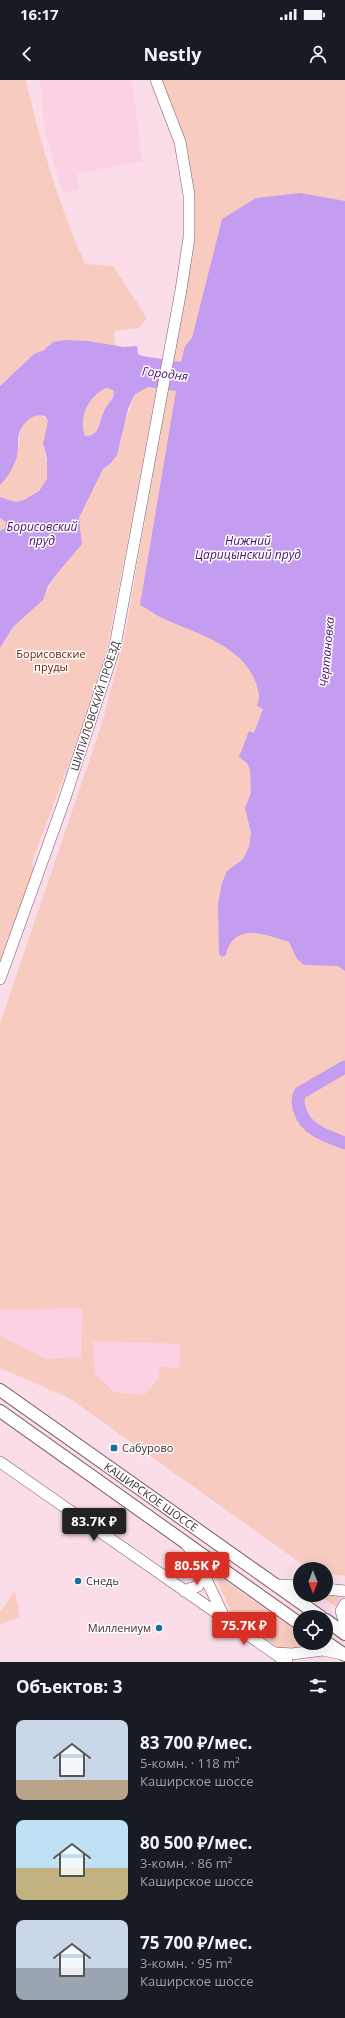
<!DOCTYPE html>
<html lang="ru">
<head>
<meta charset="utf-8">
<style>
  body { margin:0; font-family:"Open Sans",sans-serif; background:#20242c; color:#f1f3f6; height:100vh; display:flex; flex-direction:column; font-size:15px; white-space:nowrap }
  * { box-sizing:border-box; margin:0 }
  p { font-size:13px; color:#9ea1a6 }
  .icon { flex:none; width:22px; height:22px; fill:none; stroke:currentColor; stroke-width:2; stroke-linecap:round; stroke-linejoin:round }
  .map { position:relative; height:1582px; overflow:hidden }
  .panel { display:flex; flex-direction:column; background:#171b24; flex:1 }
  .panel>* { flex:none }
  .needle { width:26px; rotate:179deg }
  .tools { position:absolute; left:293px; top:1482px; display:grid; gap:8px }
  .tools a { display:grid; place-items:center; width:40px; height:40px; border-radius:50%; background:#171b24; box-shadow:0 4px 16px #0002; font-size:20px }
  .price { position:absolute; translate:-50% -34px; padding:0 9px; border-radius:4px; background:#d93025; color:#fff; font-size:13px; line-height:26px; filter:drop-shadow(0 1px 2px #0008) }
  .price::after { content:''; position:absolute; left:50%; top:24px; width:12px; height:9px; margin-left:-6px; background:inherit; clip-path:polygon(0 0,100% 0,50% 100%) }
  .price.current { background:#222; color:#fff }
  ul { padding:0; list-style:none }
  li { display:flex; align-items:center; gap:12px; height:100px; padding:0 16px }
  li span { display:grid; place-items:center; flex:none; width:112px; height:80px; border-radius:8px; color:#555 }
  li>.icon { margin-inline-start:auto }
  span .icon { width:48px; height:48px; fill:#fffc; stroke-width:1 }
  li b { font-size:17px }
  h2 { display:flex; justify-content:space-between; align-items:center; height:48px; padding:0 16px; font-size:17px }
  .status { display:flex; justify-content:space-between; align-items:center; height:28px; padding:0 20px; background:#171b24; direction:ltr }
  .status svg { height:11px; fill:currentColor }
  header { display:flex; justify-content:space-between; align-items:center; height:52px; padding:0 16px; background:#171b24; font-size:18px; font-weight:700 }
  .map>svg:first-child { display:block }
  .built { fill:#fdd1e4 }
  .green { fill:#f7cbbf; fill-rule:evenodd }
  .water { fill:#c59df0; fill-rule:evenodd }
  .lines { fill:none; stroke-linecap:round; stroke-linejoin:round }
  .river { stroke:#c59df0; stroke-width:13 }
  .secondary-casing { stroke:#795a67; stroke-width:12 }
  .primary-casing { stroke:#795a67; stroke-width:14 }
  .secondary { stroke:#fff; stroke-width:11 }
  .primary { stroke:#fff; stroke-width:12 }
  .poi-dot { fill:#13709e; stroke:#fff; stroke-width:1.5 }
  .labels { text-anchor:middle; stroke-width:3; stroke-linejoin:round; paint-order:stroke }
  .park-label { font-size:11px; fill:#6e1900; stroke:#fff }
  .street-label { font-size:11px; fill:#3a2c32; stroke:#fff }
  .poi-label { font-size:11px; fill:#3a2c32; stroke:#fff; text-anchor:start }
  .water-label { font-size:12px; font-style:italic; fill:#480e71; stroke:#fff }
</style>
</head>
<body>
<div class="status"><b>16:17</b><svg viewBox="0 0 49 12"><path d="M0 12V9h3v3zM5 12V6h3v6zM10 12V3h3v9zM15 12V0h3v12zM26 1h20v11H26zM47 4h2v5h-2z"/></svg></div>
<header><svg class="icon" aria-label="back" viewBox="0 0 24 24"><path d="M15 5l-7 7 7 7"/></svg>Nestly<svg class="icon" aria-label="person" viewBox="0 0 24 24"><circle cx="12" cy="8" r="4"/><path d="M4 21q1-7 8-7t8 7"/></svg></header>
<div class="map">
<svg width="345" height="1582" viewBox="0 0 345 1582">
  <rect width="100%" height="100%" fill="#fadde9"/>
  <!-- built -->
  <path class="built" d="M40,0H131L133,6L142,81L78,93V110L63,113L45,53Z
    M82,1228L81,1278L47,1279L0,1255V1229Z
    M93,1260L180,1264L179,1288L159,1298L144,1315L114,1312L95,1294Z"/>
  <!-- green -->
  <path class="green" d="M0,0H26C40,63 59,125 85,184L113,186L147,238L139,248L114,251L115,266L88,261L53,262L44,270L34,274L0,306Z
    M162,0H345V1496L326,1493V1489H309L69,1318L0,1288V1255L47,1279L81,1277L82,1228L0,1230V944L103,640L125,555L194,160L192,120ZM93,1261L180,1264L179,1288L160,1287L159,1298L144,1315L114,1312L95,1294Z
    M146,307L156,308V311L108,564L86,638L32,782C38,802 19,828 12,847C8,859 4,871 0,883V568L13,547L41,522L56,495L82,464L79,438L103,389L111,383L135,314Z
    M106,308H111L114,311C114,321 107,323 104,331C99,341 100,357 85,356C78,337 89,316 106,308Z
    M41,335L48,341C48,348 44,355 44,362C43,373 48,383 48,393C47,407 28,423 15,422C9,422 5,419 0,417V405C8,398 17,380 18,369C20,354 20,336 41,335Z
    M0,438L6,442L5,448L0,451Z
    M218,1496L300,1553V1563H312L311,1565L291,1571L280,1569L236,1537L231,1532L216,1497Z
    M15,1511L20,1537L0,1544V1532Z
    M342,1515L337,1527L320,1516Z"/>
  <!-- water -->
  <path class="water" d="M300,113L345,121V891L338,886L304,885L297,879L289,862C266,854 233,842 226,875L222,877L219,874L218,824L222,803L227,791L243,779L249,767L251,753L245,728L251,713L250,690L247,683L239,677L249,651L254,653L263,629L257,626C260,618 259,614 257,606C246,567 196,553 164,539C155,535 148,529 140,525L176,311L148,307L135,314L128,329L117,375L111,383L103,389L79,438L82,464L56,495L48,506L43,520L13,547L0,568V451L5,448L6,442L0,438V417L15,422L24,420L39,411L47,399V379L43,363L48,341L45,336C33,332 22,343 19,354C17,361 19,368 17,376C14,387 8,397 0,405V306L34,274L44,270L53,262L65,260L88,261L124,267L137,266L138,274L142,276L181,282L185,266L192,258L222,139L256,118ZM106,308L111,309L114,311C114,321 107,323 104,331C99,341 100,357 85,356C78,337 89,316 106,308Z"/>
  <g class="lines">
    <!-- river -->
    <path class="river" d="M345,987L300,1013C297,1020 298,1024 300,1031C307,1051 327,1056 345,1063"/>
    <!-- secondary casing -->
    <g class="secondary-casing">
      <path id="secondary" d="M0,899L64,721L115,566L181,210L189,158V115L180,62L156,0
        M0,1382L287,1582
        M187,1465L197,1480L225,1539
        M275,1505L300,1506
        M326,1509L345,1511
        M184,1511L198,1506L203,1493
        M345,1524L341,1531L345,1544
        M276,1573L292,1574L323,1570L342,1574"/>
    </g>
    <!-- primary casing -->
    <g class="primary-casing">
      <path id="primary" d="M0,1310L321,1537
        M0,1331L300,1544
        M326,1540L345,1554
        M326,1562L345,1575"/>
    </g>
    <!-- secondary -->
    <use href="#secondary" class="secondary"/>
    <!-- primary -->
    <use href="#primary" class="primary"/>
  </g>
  <!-- markers -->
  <g class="poi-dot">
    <rect x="110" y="1364" width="8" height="8" rx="2"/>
    <circle cx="78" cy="1501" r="4"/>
    <circle cx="159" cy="1548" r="4"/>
  </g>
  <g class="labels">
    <!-- park labels -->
    <g class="park-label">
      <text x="51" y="578">Борисовские<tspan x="51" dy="13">пруды</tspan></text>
    </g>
    <!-- street labels -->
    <g class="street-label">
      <text transform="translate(95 626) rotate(-72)" y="4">ШИПИЛОВСКИЙ ПРОЕЗД</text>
      <text transform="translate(151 1417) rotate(35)" y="4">КАШИРСКОЕ ШОССЕ</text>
    </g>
    <!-- poi labels -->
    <g class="poi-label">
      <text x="122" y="1372">Сабурово</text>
      <text x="86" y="1505">Снедь</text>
      <text x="151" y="1552" text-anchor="end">Миллениум</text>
    </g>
    <!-- water labels -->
    <g class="water-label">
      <text transform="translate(165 294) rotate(7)" y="4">Городня</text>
      <text x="42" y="451">Борисовский<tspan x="42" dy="14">пруд</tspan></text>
      <text x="248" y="465">Нижний<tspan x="248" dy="14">Царицынский пруд</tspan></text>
      <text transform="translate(327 572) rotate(-85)" y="4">Чертановка</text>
    </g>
  </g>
</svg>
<div class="tools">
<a><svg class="needle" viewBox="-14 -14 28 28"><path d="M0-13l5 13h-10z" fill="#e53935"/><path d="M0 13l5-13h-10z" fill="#9ea1a6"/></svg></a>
<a><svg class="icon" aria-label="locate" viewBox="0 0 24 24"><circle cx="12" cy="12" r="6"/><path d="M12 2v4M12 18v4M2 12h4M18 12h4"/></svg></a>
</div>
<b class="price current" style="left:94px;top:1462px">83.7K ₽</b>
<b class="price" style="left:197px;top:1506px">80.5K ₽</b>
<b class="price" style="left:244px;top:1566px">75.7K ₽</b>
</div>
<section class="panel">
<h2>Объектов: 3<svg class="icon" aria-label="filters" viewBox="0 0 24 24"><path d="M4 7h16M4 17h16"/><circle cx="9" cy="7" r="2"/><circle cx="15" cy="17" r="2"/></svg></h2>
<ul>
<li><span style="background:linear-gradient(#c9d6e8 75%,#b9a48a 0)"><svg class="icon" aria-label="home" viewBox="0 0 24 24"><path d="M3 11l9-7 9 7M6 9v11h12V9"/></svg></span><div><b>83 700 ₽/мес.</b><p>5-комн. · 118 m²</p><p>Каширское шоссе</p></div></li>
<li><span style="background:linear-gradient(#bfe0f5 60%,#c2b280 0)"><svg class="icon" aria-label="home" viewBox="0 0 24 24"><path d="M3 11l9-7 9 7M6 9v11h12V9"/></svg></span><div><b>80 500 ₽/мес.</b><p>3-комн. · 86 m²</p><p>Каширское шоссе</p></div></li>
<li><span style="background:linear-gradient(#c9d6e8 60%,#9aa5b1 0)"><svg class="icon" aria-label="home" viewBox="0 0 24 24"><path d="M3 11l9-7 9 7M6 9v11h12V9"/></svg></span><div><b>75 700 ₽/мес.</b><p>3-комн. · 95 m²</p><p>Каширское шоссе</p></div></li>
</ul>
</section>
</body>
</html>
